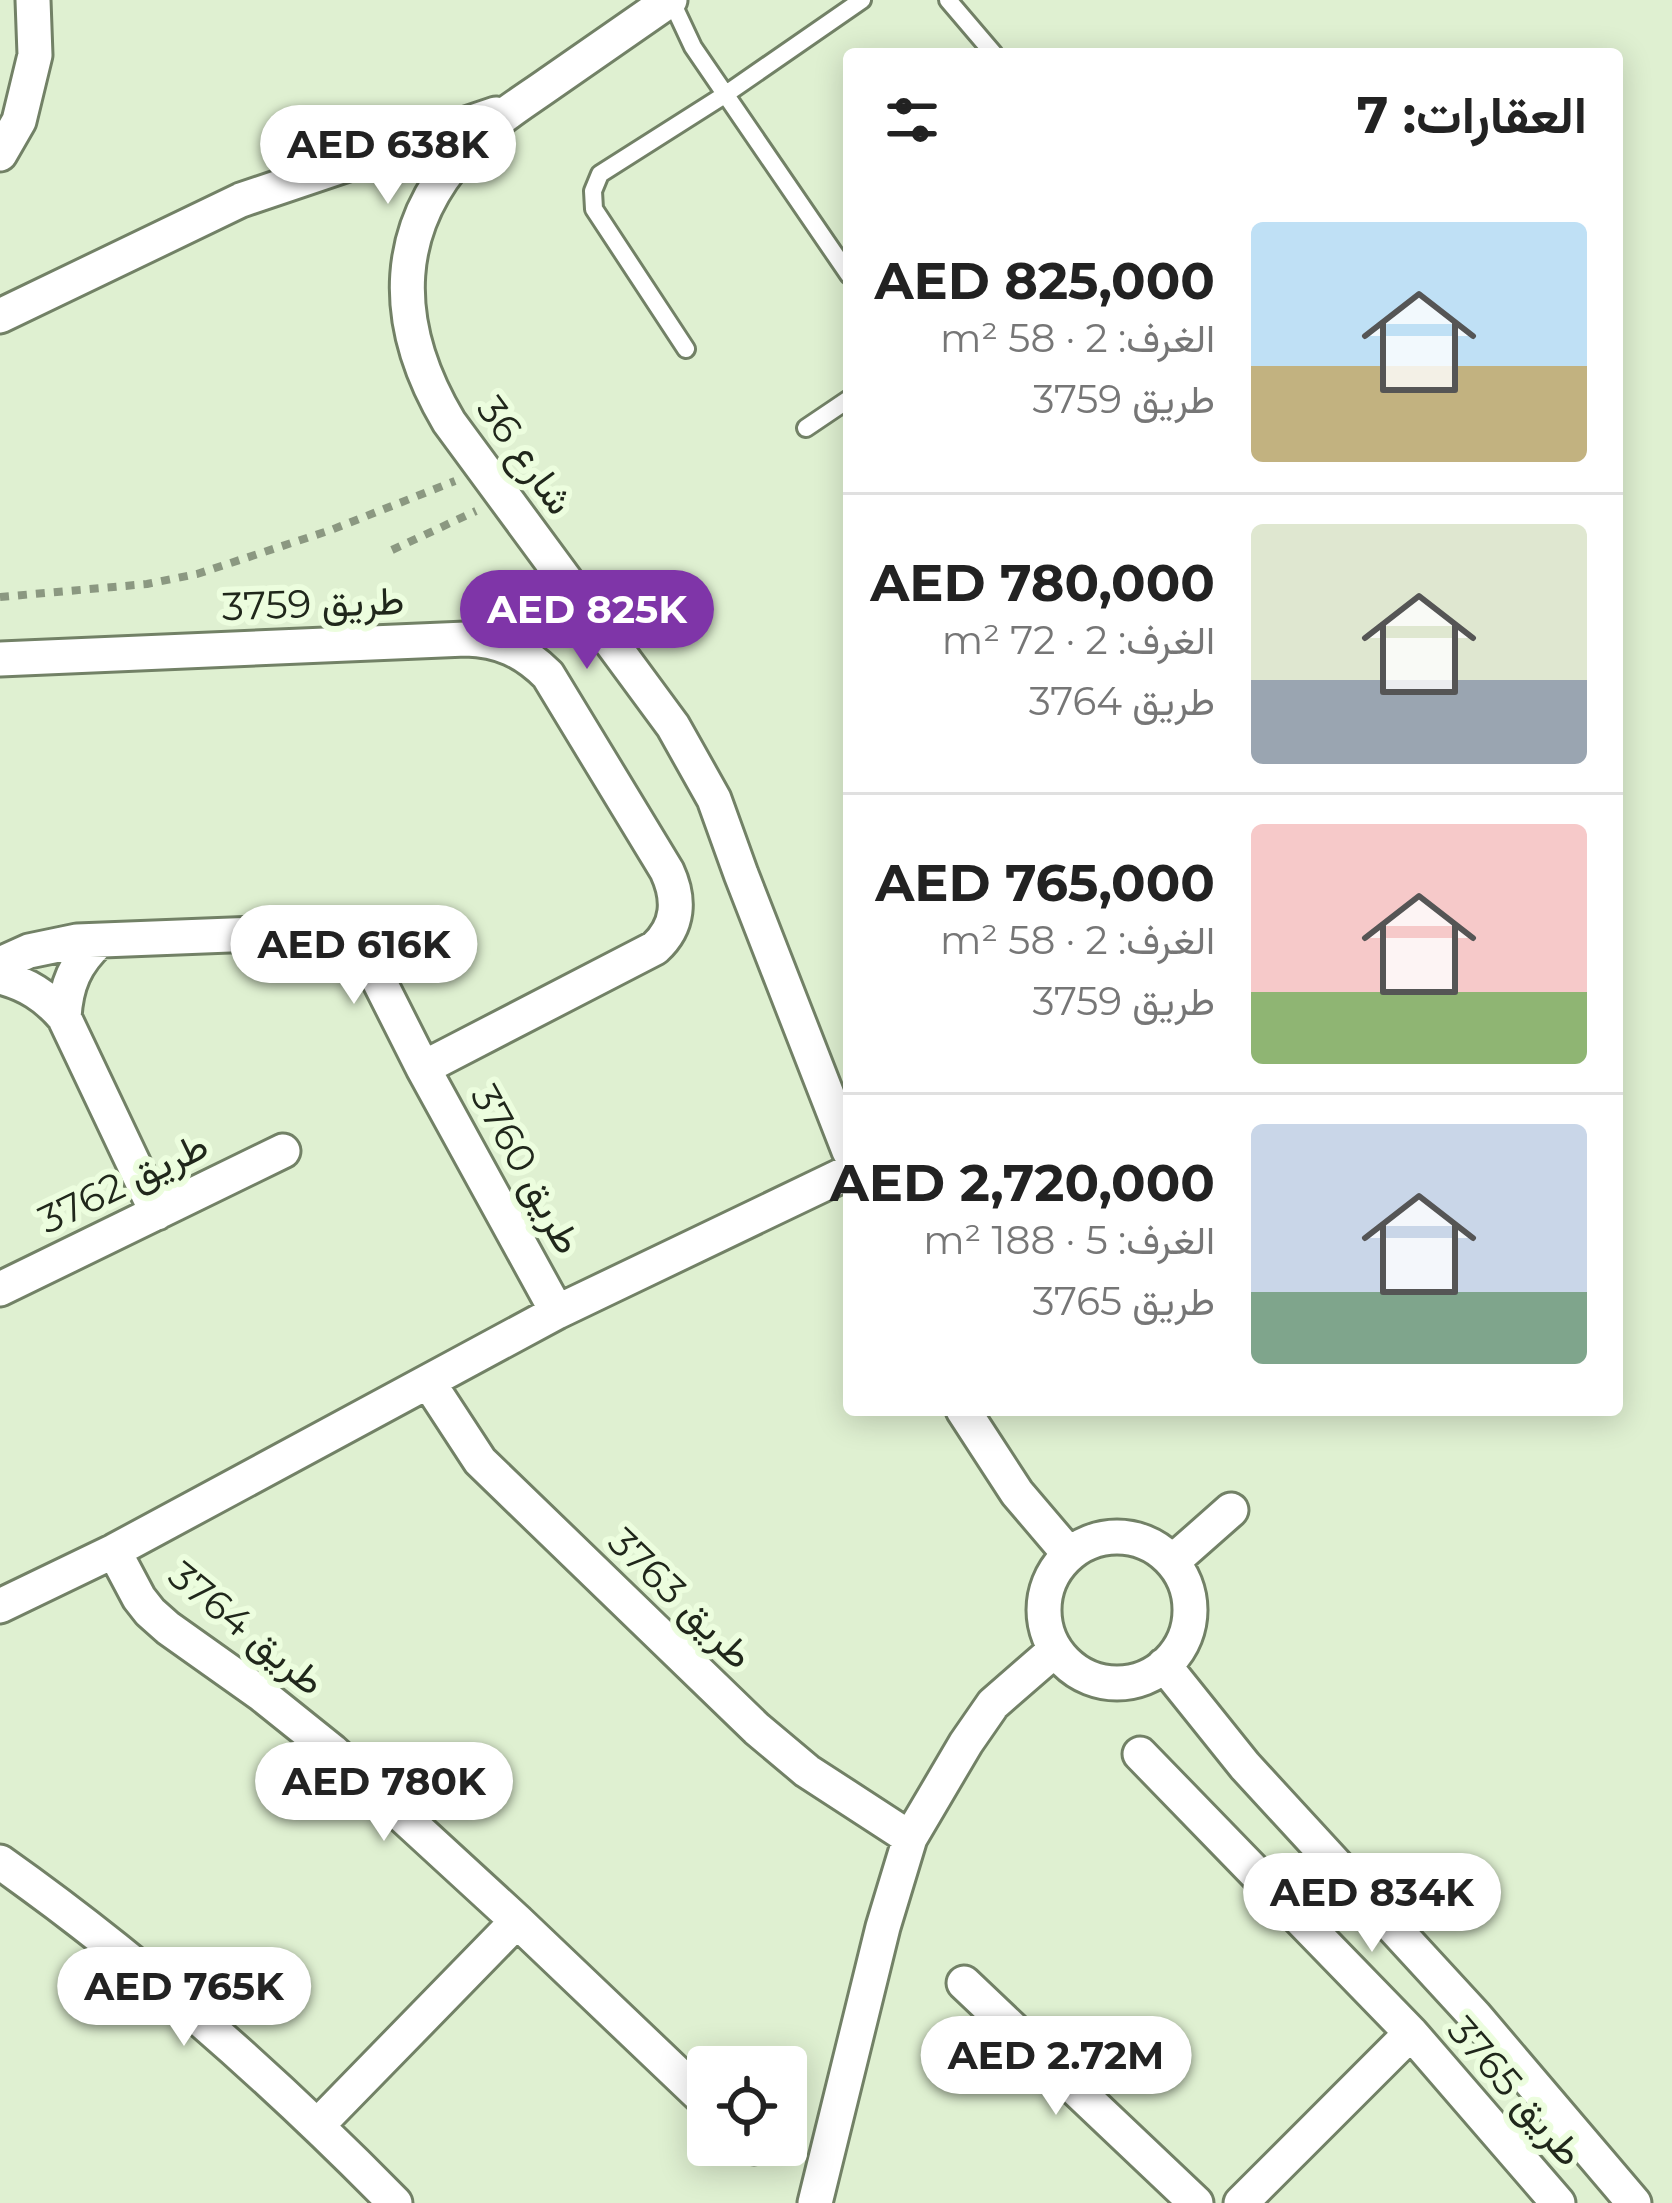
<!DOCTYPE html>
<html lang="ar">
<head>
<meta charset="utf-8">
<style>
  body { margin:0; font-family:Montserrat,Vazirmatn,sans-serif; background:#f6f6f6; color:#222; direction:rtl; height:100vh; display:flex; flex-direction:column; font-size:45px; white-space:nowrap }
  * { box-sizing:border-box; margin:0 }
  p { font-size:39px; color:#767676 }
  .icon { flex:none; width:66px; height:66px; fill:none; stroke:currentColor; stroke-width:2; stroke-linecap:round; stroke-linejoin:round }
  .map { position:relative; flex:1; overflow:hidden; direction:ltr }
  .panel { position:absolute; left:843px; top:48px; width:780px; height:1368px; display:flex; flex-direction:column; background:#fff; border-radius:12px; box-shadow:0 6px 30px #0003; direction:rtl }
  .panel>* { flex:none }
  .tools { position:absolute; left:687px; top:2046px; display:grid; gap:24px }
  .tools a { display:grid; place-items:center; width:120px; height:120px; border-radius:12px; background:#fff; box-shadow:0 6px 30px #0003; font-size:60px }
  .price { position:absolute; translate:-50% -102px; padding:0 27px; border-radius:42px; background:#fff; color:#222; font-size:39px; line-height:78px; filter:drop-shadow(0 3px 6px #0008) }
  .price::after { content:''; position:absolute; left:50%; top:72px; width:36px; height:27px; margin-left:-18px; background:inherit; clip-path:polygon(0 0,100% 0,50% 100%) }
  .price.current { background:#7f35a8; color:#fff }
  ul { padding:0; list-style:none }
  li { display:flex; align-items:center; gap:36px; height:300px; padding:0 36px }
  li+li { border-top:3px solid #e0e0e0 }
  li span { display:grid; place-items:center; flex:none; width:336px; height:240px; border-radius:12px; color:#555 }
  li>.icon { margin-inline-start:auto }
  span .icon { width:144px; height:144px; fill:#fffc; stroke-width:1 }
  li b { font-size:51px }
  h2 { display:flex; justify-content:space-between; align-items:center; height:144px; padding:0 36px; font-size:51px }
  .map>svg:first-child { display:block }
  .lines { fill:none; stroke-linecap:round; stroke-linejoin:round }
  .service-casing { stroke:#728166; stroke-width:22 }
  .minor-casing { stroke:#728166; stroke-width:39 }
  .path { stroke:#8b9881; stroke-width:8; stroke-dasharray:9 9; stroke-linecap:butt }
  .service { stroke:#fff; stroke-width:16 }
  .minor { stroke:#fff; stroke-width:33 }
  .labels { text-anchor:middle; stroke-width:12; stroke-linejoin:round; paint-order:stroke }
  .street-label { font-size:39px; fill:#20271b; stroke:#ecfdde }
</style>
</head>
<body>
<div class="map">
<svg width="1672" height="2203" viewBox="0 0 1672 2203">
  <rect width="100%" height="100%" fill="#dff0d1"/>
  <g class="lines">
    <!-- service casing -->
    <g class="service-casing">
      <path id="service" d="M671,0L693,47L849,275
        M948,0L994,54
        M686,349L594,209L593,191L600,174L726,94L862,0
        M806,428L849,399"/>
    </g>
    <!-- minor casing -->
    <g class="minor-casing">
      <path id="minor" d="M670,0C629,28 589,56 549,84C525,101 497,118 476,139C389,223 390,323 449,422L673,726L714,799L741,874L849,1151
        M0,154L19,121L35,55L33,0
        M0,316L241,200L496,114
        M0,659L466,639C500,640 524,651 548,675L667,871C680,899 679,926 655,948L423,1068
        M0,964L29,951L77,941L332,931L348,936L364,951L423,1068L557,1312
        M0,977C27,984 46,996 64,1017L157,1213
        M64,1017C66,985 75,963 99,941
        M0,1289L283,1151
        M429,1383L480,1461L757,1729L807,1771L910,1838
        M963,1410L1017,1493L1069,1554
        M1044 1610a73 73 0 1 1 146 0a73 73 0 1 1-146 0Z
        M114,1551L139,1598L150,1612L168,1628L261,1694L332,1751L517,1921L708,2103
        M1172,1562L1231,1510
        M0,1606L114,1551L557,1312L849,1172
        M1164,1665L1245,1766L1475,2016L1634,2203
        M1140,1754L1411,2033L1558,2203
        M0,1862C143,1963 273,2079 395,2203
        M964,1983L1196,2203
        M318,2125L517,1921
        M752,2145L754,2147
        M815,2203L883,1927L910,1838L966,1743L993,1704L1055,1650
        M1241,2203L1411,2033"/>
    </g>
    <!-- path -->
    <path class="path" d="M392,550L476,511
      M0,597L147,584L197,574L331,530L455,481"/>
    <!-- service -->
    <use href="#service" class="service"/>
    <!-- minor -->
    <use href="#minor" class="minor"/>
  </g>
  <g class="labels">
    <!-- street labels -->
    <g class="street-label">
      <text transform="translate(526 455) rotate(54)" y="14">شارع 36</text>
      <text transform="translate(313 603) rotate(-2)" y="14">طريق 3759</text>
      <text transform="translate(527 1169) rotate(61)" y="14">طريق 3760</text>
      <text transform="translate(123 1182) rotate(-26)" y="14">طريق 3762</text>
      <text transform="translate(681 1598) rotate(44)" y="14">طريق 3763</text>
      <text transform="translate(247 1628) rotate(39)" y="14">طريق 3764</text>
      <text transform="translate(1516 2091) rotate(49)" y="14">طريق 3765</text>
    </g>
  </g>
</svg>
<div class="tools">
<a><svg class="icon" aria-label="locate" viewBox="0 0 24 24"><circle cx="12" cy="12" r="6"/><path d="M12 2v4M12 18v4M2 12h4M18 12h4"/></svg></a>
</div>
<b class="price" style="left:388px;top:207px">AED 638K</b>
<b class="price current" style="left:587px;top:672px">AED 825K</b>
<b class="price" style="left:354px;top:1007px">AED 616K</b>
<b class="price" style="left:384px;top:1844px">AED 780K</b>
<b class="price" style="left:1372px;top:1955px">AED 834K</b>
<b class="price" style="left:184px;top:2049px">AED 765K</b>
<b class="price" style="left:1056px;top:2118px">AED 2.72M</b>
<section class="panel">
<h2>العقارات: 7<svg class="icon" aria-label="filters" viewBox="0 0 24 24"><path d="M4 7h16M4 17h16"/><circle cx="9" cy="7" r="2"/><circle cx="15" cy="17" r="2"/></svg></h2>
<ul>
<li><span style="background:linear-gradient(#bfe0f5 60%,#c2b280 0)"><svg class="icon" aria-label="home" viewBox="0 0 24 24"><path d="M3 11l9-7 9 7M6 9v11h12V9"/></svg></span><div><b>AED 825,000</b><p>الغرف: 2 · 58 m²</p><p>طريق 3759</p></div></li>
<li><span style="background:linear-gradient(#dfe7d0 65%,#9aa5b1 0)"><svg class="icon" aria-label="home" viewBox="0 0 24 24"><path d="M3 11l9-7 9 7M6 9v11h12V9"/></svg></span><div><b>AED 780,000</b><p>الغرف: 2 · 72 m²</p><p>طريق 3764</p></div></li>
<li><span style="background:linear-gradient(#f6c9c9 70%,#8fb573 0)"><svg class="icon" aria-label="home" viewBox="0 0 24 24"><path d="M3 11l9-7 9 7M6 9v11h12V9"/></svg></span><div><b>AED 765,000</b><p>الغرف: 2 · 58 m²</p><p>طريق 3759</p></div></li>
<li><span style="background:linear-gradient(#c9d6e8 70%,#7fa58c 0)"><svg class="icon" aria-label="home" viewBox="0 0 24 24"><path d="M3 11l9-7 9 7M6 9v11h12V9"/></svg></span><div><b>AED 2,720,000</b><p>الغرف: 5 · 188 m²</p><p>طريق 3765</p></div></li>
</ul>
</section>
</div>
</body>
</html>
